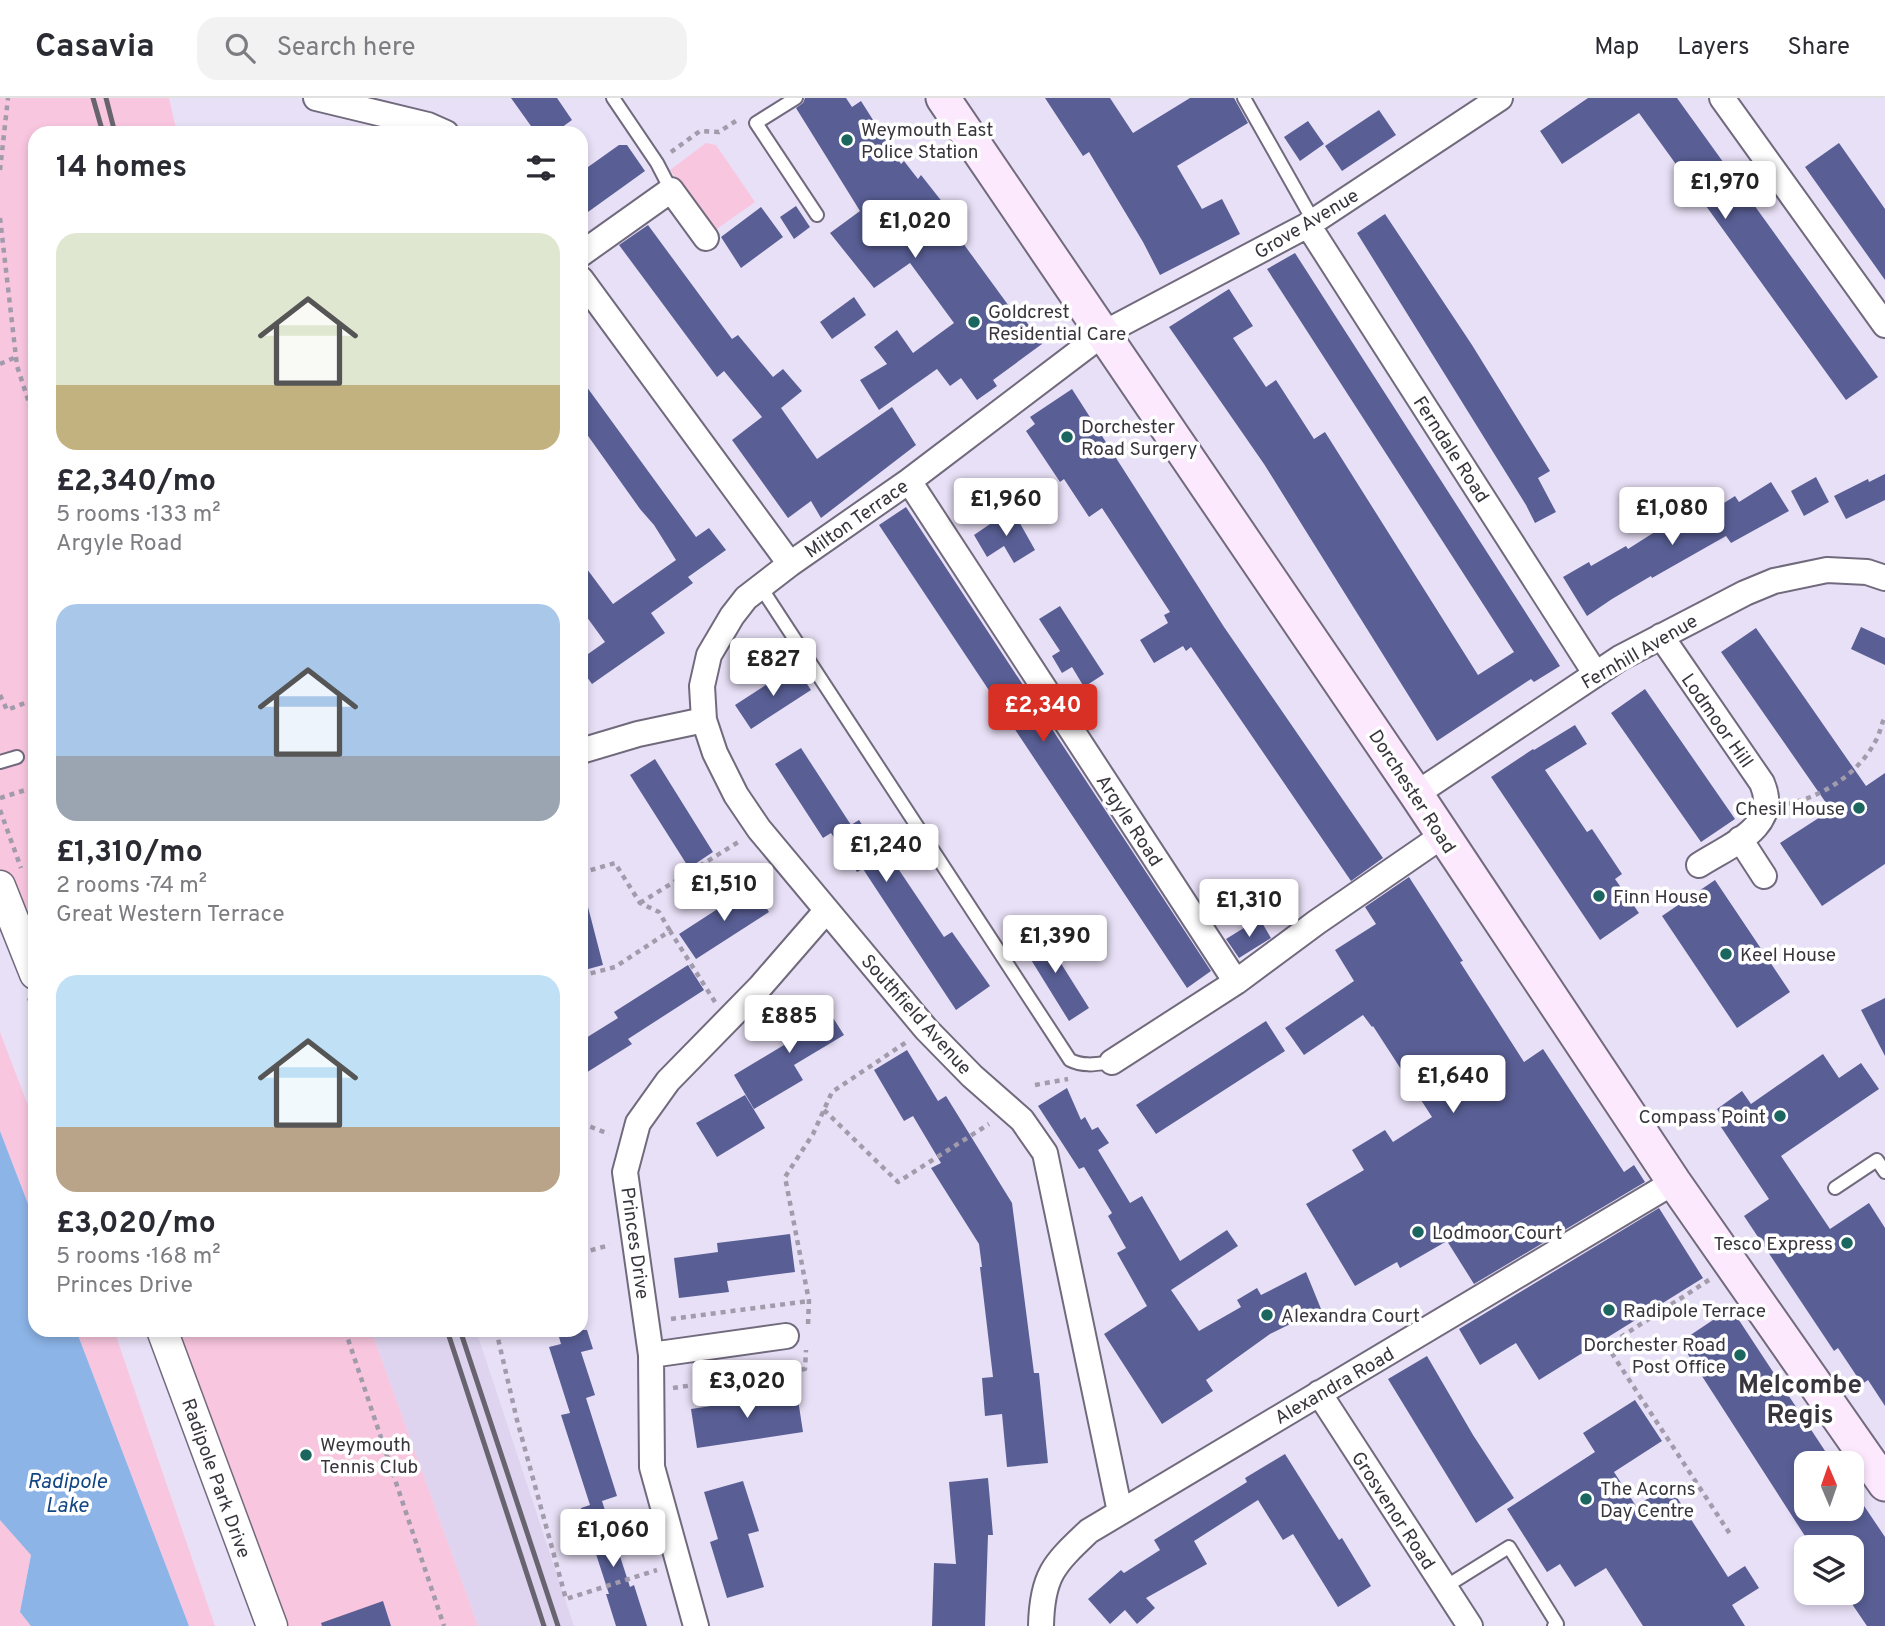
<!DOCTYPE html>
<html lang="en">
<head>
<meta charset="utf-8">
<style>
  body { margin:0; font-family:Overpass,sans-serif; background:#f2f2f3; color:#2b2b33; height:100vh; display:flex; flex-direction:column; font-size:26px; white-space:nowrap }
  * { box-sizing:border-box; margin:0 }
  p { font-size:23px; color:#7c7c81 }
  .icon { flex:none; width:38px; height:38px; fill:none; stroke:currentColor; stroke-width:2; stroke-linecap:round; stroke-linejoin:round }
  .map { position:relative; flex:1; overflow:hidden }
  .panel { position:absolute; left:28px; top:28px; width:560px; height:1211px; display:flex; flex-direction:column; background:#fff; border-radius:21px; box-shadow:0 4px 10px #0003 }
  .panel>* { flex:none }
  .needle { width:46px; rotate:358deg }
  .controls { position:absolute; left:1794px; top:1353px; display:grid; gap:14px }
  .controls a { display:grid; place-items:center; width:70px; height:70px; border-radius:14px; background:#fff; box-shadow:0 4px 10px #0003; font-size:35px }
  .price { position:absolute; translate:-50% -60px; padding:0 16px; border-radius:7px; background:#fff; color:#222; font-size:23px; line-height:46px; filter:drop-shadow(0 2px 4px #0008) }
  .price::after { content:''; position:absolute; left:50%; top:42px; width:21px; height:16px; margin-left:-10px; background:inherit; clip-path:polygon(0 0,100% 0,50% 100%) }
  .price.on { background:#d93025; color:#fff }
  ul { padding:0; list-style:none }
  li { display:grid; align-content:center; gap:14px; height:371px; padding:0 28px }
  li span { display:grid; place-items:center; height:217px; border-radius:21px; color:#555 }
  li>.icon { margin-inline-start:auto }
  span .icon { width:126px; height:126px; fill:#fffc; stroke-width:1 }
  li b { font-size:30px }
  h2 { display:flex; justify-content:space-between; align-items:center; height:84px; padding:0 28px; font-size:30px }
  header { display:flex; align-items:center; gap:42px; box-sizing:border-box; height:98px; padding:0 35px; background:#fff; border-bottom:2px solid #e1e1e2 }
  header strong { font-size:33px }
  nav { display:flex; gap:38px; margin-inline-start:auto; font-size:24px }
  .search { width:490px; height:63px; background:#f2f2f3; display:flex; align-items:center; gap:18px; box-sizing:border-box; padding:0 24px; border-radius:21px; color:#7c7c81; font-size:26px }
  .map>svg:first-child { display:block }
  .built { fill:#ded4f0 }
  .green { fill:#f9c6df }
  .water { fill:#8cb4e7 }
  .building { fill:#595f95 }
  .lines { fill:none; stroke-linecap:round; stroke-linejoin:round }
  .service-casing { stroke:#716a7d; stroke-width:16 }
  .minor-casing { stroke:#716a7d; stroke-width:28 }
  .tertiary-casing { stroke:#716a7d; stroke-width:33 }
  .secondary-casing { stroke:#716a7d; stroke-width:37 }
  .path { stroke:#a19bac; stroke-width:4.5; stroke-dasharray:5 5; stroke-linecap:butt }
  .service { stroke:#fff; stroke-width:12 }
  .minor { stroke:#fff; stroke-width:24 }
  .tertiary { stroke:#fff; stroke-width:30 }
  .secondary { stroke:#fde9fe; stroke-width:33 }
  .rail { stroke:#68646f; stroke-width:5 }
  .poi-dot { fill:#1b665f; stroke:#fff; stroke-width:2.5 }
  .labels { text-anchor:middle; stroke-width:7; stroke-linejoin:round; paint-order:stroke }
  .poi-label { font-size:19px; fill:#38353d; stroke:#fff; text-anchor:start }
  .street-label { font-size:19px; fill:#38353d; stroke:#fff }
  .water-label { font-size:21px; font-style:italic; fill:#134784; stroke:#fff }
  .district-label { font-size:26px; font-weight:bold; fill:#38353d; stroke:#fff }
</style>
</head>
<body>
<header>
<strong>Casavia</strong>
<div class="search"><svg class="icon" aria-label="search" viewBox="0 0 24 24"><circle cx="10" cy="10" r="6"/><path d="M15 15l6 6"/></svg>Search here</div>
<nav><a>Map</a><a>Layers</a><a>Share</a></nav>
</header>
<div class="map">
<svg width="1885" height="1528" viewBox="0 0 1885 1528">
  <rect width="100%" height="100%" fill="#e8e0f6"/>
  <!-- built -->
  <path class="built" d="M371,1232H476L574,1528H478Z"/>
  <!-- green -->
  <path class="green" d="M0,0H169L177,35H35V876L0,788Z
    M706,45L716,47L755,104L714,133L670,72Z
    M0,934L35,1026V1124L0,1033Z
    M76,1232H114L215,1528H189Z
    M162,1232H371L478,1528H272Z
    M0,1422L31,1456L20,1514L31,1528H0Z"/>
  <!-- water -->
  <path class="water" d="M0,1033L35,1124V1232H76L189,1528H31L20,1514L31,1457L0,1422Z"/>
  <!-- building -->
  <path class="building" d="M511,0H557L572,22L554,35H536Z
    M805,0H846L852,9L861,3L901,66L904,63L918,81L921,77L947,110L941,115L1014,215L1018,212L1042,246L993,282L997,288L977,302L961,280L950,288L937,271L879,312L860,282L887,266L874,249L897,232L913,255L954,225L910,165L874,190L830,135L860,113L796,10L803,5Z
    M1045,0H1110L1133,35L1190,0H1234L1248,25L1177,68L1202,111L1222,101L1240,136L1160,177L1143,144L1089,54L1083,58Z
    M1588,0H1677L1878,279L1846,302L1639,15L1562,66L1540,33Z
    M1379,12L1396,37L1342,73L1325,48Z
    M1308,23L1324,46L1300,63L1284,39Z
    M1839,45L1885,111V182L1805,69Z
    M619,47H627L645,73L581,119V74Z
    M796,108L810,129L794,141L780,119Z
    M761,109L783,139L741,170L721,139Z
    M1385,116L1472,247L1550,373L1538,380L1556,414L1535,425L1526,407L1357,135Z
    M648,127L732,241L738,237L773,279L783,271L802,293L781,310L817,361L892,309L916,347L821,420L811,403L788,420L732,342L762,319L724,273L717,279L619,147Z
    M1295,155L1560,568L1534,584L1531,581L1437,643L1264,366L1169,229L1229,191L1253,228L1233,240L1266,289L1276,282L1314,341L1325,334L1478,577L1514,554L1267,171Z
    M854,199L866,217L832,241L820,224Z
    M581,281L696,439L709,430L726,452L688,479L693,485L651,515L665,535L592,586L581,571V561L605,544L581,511V463L613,506L676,462L654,427L640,411L581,328Z
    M1072,291L1224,529L1383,760L1351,783L1191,549L1186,553L1183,548L1154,565L1140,542L1168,525L1164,517L1170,514L1102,410L1089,419L1064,381L1060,384L1026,333L1035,326L1030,319Z
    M1885,376V402L1846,421L1834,398L1868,381L1869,384Z
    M1816,379L1829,404L1804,418L1791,393Z
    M1771,384L1789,413L1731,445L1726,438L1652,480L1651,478L1612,501L1587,518L1563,479L1589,464L1591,468L1626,448L1628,451L1661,430L1664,434L1697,414L1700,420L1735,398L1739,404Z
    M906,409L1211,873L1187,890L879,427Z
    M1012,411L1035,452L1014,465L1004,448L987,459L974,437Z
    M1060,508L1104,576L1084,589L1072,569L1062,575L1052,558L1060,553L1039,521Z
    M1861,529L1885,540V567L1851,551Z
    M1756,530L1866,688L1885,675V766L1822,808L1780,745L1831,712L1721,554Z
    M795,568L811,592L751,631L735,607Z
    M1645,591L1735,721L1701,744L1611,615Z
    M1575,627L1587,646L1545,672L1587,734L1592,731L1622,776L1615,781L1639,815L1600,842L1491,679L1533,651L1534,652Z
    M801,650L851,727L859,722L886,763L891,760L944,839L952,834L990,888L956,912L863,771L857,774L831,735L823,740L775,666Z
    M655,661L713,754L689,770L630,677Z
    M1409,779L1463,863L1460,864L1524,964L1543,951L1624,1074L1634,1067L1645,1084L1474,1186L1447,1143L1400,1170L1397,1164L1355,1188L1306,1106L1364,1072L1352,1052L1385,1032L1393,1044L1432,1019L1373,928L1372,929L1363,917L1304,957L1285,930L1354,883L1335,852L1376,826L1365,809Z
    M1715,782L1790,894L1737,930L1662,818Z
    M753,788L769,814L696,861L679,836Z
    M588,809L603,867L581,873V810Z
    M1261,823L1271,840L1239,860L1226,841L1247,828L1248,831Z
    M1040,832L1089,910L1069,923L1020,844Z
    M688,867L704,892L628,941L632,946L581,978V943L618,920L614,914Z
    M1885,900V958L1861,912Z
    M823,904L844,937L794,967L803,982L754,1011L734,977L784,947L775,932Z
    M1266,923L1285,953L1156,1036L1136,1007Z
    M907,952L938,1003L946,998L1012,1105L1034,1275H1039L1048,1365L1007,1369L1002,1316L985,1318L982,1280L993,1279L980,1169H982L979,1146L931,1070L941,1065L913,1018L904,1023L874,972Z
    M1823,956L1839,980L1861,965L1879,991L1781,1058L1830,1131L1869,1105L1885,1130V1308L1868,1282L1862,1286L1838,1250L1834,1253L1744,1118L1769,1101L1721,1029L1727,1026L1717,1011L1742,993L1751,1006Z
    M1067,990L1081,1022L1085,1019L1092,1032L1098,1029L1109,1045L1098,1052L1130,1105L1142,1098L1180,1163L1227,1132L1238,1148L1171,1192L1199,1233L1241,1209L1237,1202L1257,1190L1261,1197L1306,1174L1321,1211L1270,1236L1206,1282L1213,1293L1162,1326L1104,1236L1147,1208L1117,1155L1126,1150L1108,1118L1112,1115L1084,1069L1079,1071L1038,1008Z
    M745,997L765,1030L717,1059L696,1025Z
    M1659,1110L1703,1180L1539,1282L1516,1245L1480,1267L1459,1231Z
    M790,1136L795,1174L727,1183L729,1194L679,1200L674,1160L718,1154L717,1145Z
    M1731,1210L1833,1365H1806V1410H1852V1390L1885,1439V1528H1867L1852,1506V1449H1812L1680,1244Z
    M557,1232H587L593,1251L581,1254L595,1297L586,1300L617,1398L590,1407L561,1317L570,1315L549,1249L561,1246Z
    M1427,1258L1473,1337L1514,1400L1476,1425L1388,1281Z
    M797,1295L803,1334L697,1350L691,1311Z
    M1635,1302L1662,1343L1614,1374L1636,1408L1669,1387L1728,1479L1745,1468L1759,1490L1732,1507L1745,1528H1643L1606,1470L1575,1489L1560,1466L1547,1474L1507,1411L1595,1354L1583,1335Z
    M1285,1356L1339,1442L1342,1440L1371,1488L1338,1509L1293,1436L1283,1442L1258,1402L1194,1443L1207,1466L1146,1500L1155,1510L1137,1526L1125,1512L1110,1526L1088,1501L1121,1472L1124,1475L1160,1452L1154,1442L1247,1384L1245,1380Z
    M988,1380L993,1437H988L985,1528H932L934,1465L956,1466L949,1384Z
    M743,1383L759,1433L748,1436L764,1489L727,1500L710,1444L718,1441L704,1394Z
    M602,1403L630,1489L634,1487L647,1528H616L606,1496H609L581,1410Z
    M383,1503L391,1528H322L321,1525Z"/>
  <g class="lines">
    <!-- service casing -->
    <g class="service-casing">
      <path id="service" d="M613,0L657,65L671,92
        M796,0L756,25L817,117
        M1244,0L1314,124
        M760,488L1070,962C1084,969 1097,966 1112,964
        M0,664L17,659
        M1835,1090L1877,1062L1885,1074
        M1445,1489L1509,1449L1557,1526L1554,1528"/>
    </g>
    <!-- minor casing -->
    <g class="minor-casing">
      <path id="minor" d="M316,0L428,27L446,35
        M1722,0L1885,227
        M1308,127L1595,575
        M581,156L671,92L706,140
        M581,181L790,466L909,383L1104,235L1308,127L1500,0
        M909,383L1236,884
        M790,466L746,500L732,518L709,557L702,588L704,622L715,655L736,697L759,731L926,931L972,978L1022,1022L1045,1055L1120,1414
        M1661,538L1762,685C1781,729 1730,747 1699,767
        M581,653L638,636L704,622
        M1416,696L1620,560L1745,495L1774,483L1827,472L1867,474L1885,480
        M1740,741L1764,778
        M1112,964L1236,884L1317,824L1442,738
        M651,1257L786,1238
        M1319,1295L1470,1528
        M696,1528L652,1369L651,1257L625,1074L638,1025L668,983L760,889L826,813
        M1041,1528C1042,1477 1054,1466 1089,1433L1674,1084"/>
    </g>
    <!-- tertiary casing -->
    <g class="tertiary-casing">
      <path id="tertiary" d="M0,788L35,876
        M162,1232L272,1528"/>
    </g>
    <!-- secondary casing -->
    <g class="secondary-casing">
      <path id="secondary" d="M943,0L1416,696L1674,1084L1885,1386"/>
    </g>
    <!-- path -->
    <path class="path" d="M671,54L700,33L719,34L739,21
      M0,72L8,0
      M0,120L17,268L35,323
      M0,266L16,259
      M0,597L7,612L35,601
      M0,700L35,689
      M1787,706C1822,699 1858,676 1875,644C1880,636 1881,627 1885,618
      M0,712L21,770
      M581,775L615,765L640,805L659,814L670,833
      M640,805L740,743
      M581,878L615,869L670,833L715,904
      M29,900L35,916
      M1035,987L1068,981
      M824,1012L898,1084L989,1026
      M581,1025L609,1036
      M581,1155L610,1147
      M1709,1182L1607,1248L1730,1436
      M671,1221L809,1203
      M808,1226L809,1203L785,1079L813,1036L832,994L908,943
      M345,1232L444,1528
      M496,1232L517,1322L566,1501L657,1472
      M673,1290L805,1271L806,1252"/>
    <!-- service -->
    <use href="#service" class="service"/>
    <!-- minor -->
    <use href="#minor" class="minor"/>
    <!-- tertiary -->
    <use href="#tertiary" class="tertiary"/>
    <!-- secondary -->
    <use href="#secondary" class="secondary"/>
    <!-- rail -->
    <path class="rail" d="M93,0L103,35
      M106,0L115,35
      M447,1232L544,1528
      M460,1232L558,1528"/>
  </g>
  <!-- markers -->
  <g class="poi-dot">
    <circle cx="847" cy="42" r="7"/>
    <circle cx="974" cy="224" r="7"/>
    <circle cx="1067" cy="339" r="7"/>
    <circle cx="1859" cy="710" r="7"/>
    <circle cx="1599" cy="798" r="7"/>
    <circle cx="1726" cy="856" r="7"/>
    <circle cx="1780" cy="1018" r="7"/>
    <circle cx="1418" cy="1134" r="7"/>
    <circle cx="1847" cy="1145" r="7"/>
    <circle cx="1609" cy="1212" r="7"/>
    <circle cx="1267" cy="1217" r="7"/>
    <circle cx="1740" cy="1257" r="7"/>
    <circle cx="306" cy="1357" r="7"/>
    <circle cx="1586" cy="1401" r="7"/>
  </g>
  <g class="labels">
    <!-- poi labels -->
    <g class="poi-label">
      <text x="861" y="38">Weymouth East<tspan x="861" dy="22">Police Station</tspan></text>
      <text x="988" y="220">Goldcrest<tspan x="988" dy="22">Residential Care</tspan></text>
      <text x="1081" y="335">Dorchester<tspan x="1081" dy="22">Road Surgery</tspan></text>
      <text x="1845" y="717" text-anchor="end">Chesil House</text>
      <text x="1613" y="805">Finn House</text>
      <text x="1740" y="863">Keel House</text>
      <text x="1766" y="1025" text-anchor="end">Compass Point</text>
      <text x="1432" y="1141">Lodmoor Court</text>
      <text x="1833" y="1152" text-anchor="end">Tesco Express</text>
      <text x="1623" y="1219">Radipole Terrace</text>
      <text x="1281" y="1224">Alexandra Court</text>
      <text x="1726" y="1253" text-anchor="end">Dorchester Road<tspan x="1726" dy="22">Post Office</tspan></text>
      <text x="320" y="1353">Weymouth<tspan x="320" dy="22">Tennis Club</tspan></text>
      <text x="1600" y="1397">The Acorns<tspan x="1600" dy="22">Day Centre</tspan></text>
    </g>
    <!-- street labels -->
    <g class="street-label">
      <text transform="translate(1306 125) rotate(-31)" y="7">Grove Avenue</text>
      <text transform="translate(1452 351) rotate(57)" y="7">Ferndale Road</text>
      <text transform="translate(856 420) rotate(-35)" y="7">Milton Terrace</text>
      <text transform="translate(1639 553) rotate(-30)" y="7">Fernhill Avenue</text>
      <text transform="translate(1718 622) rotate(55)" y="7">Lodmoor Hill</text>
      <text transform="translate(1413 693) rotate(57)" y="7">Dorchester Road</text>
      <text transform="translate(1130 722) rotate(57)" y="7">Argyle Road</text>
      <text transform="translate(917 916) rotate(48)" y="7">Southfield Avenue</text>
      <text transform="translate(636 1145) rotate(82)" y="7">Princes Drive</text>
      <text transform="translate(1334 1287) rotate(-30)" y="7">Alexandra Road</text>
      <text transform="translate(217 1380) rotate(70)" y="7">Radipole Park Drive</text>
      <text transform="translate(1394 1412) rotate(57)" y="7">Grosvenor Road</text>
    </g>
    <!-- water labels -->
    <g class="water-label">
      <text x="67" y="1390">Radipole<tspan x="67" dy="24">Lake</tspan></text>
    </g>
    <!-- district labels -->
    <g class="district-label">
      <text x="1800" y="1295">Melcombe<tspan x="1800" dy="30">Regis</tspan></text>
    </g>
  </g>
</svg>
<div class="controls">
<a><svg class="needle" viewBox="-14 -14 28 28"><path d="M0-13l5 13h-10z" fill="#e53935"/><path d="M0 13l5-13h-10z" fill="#7c7c81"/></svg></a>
<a><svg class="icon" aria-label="layers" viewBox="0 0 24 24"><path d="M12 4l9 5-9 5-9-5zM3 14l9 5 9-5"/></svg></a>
</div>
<b class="price" style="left:1725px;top:123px">£1,970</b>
<b class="price" style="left:915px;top:162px">£1,020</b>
<b class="price" style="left:1006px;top:440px">£1,960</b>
<b class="price" style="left:1672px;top:449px">£1,080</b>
<b class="price" style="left:773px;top:600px">£827</b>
<b class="price on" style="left:1043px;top:646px">£2,340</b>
<b class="price" style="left:886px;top:786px">£1,240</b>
<b class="price" style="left:724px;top:825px">£1,510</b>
<b class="price" style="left:1249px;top:841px">£1,310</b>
<b class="price" style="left:1055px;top:877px">£1,390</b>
<b class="price" style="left:789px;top:957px">£885</b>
<b class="price" style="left:1453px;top:1017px">£1,640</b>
<b class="price" style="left:747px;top:1322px">£3,020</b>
<b class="price" style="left:613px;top:1471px">£1,060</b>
<section class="panel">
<h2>14 homes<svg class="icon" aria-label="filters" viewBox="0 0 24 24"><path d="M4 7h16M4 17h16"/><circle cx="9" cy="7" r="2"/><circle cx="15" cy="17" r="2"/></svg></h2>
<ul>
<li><span style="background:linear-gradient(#dfe7d0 70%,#c2b280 0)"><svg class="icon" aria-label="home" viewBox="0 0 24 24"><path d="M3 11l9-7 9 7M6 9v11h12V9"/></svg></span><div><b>£2,340/mo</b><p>5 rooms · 133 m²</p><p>Argyle Road</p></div></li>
<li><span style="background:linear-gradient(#a9c7e8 70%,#9aa5b1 0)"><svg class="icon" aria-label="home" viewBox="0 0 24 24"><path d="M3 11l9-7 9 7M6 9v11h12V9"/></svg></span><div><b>£1,310/mo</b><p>2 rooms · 74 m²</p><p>Great Western Terrace</p></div></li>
<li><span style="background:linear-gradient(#bfe0f5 70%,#b9a48a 0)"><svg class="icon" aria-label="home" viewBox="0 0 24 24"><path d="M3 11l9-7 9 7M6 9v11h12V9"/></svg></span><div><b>£3,020/mo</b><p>5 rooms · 168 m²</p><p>Princes Drive</p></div></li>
</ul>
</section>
</div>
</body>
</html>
